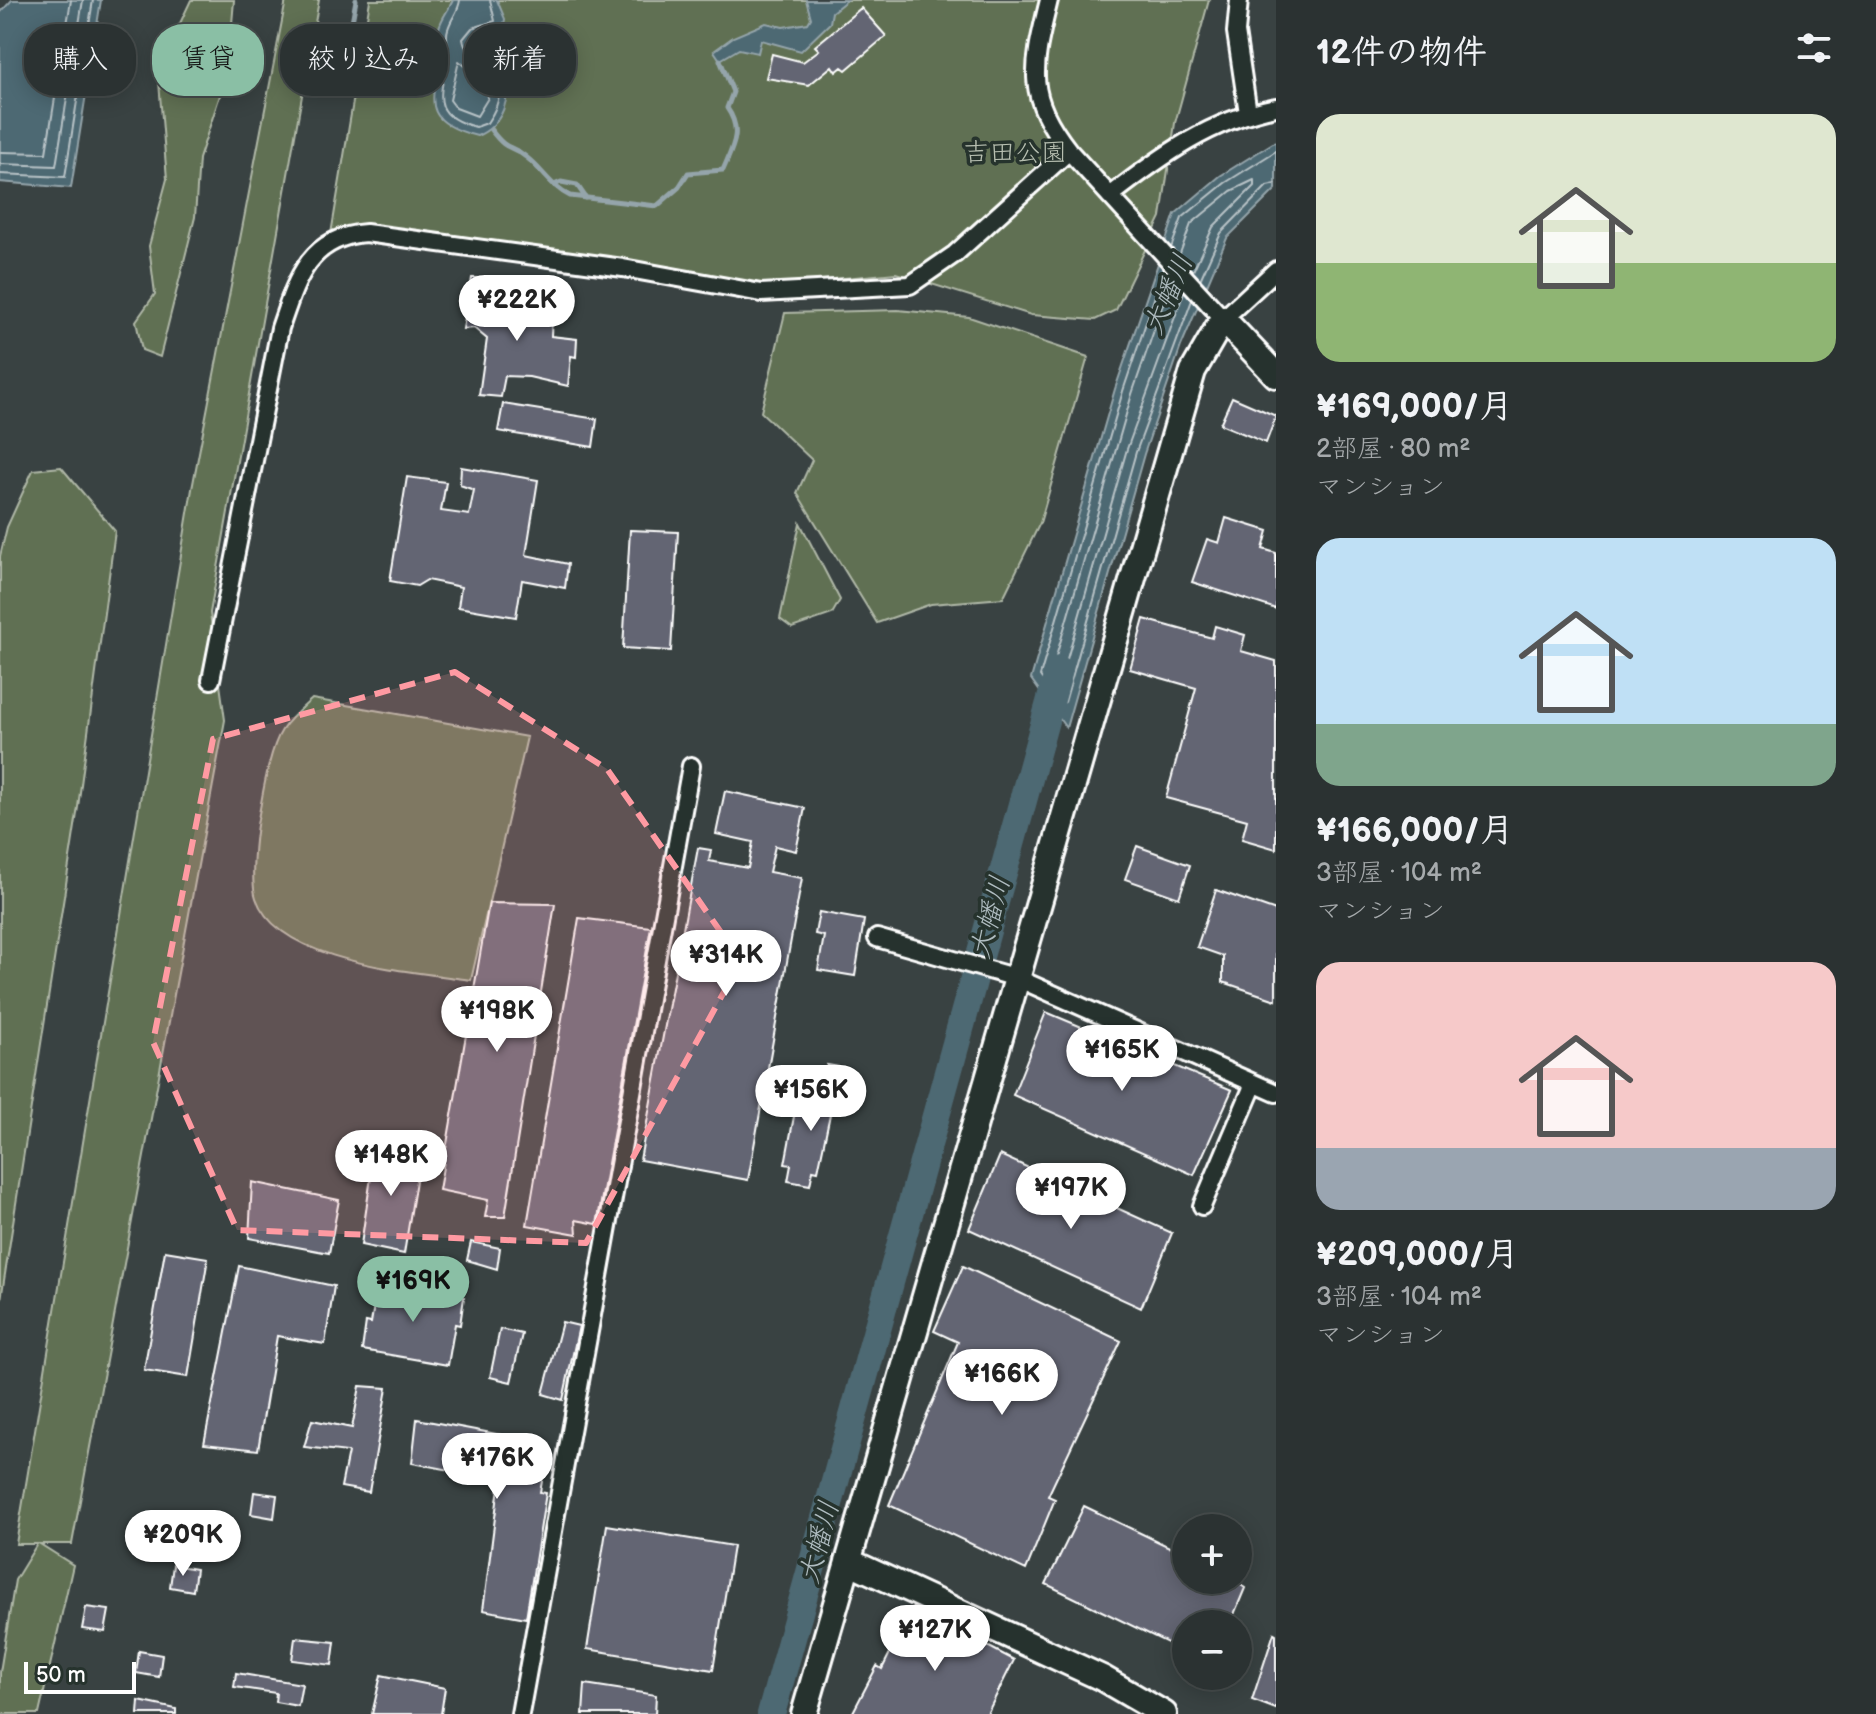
<!DOCTYPE html>
<html lang="ja">
<head>
<meta charset="utf-8">
<style>
  body { margin:0; font-family:"Balsamiq Sans","Klee One",sans-serif; background:#373e3e; color:#f1f3f6; height:100vh; display:flex; flex-direction:column; font-size:30px; white-space:nowrap }
  * { box-sizing:border-box; margin:0 }
  p { font-size:26px; color:#a6aaac }
  .icon { flex:none; width:44px; height:44px; fill:none; stroke:currentColor; stroke-width:2; stroke-linecap:round; stroke-linejoin:round }
  .map { position:relative; flex:1; overflow:hidden }
  .details { display:flex; flex-direction:column; background:#2b3232; width:600px }
  .details>* { flex:none }
  .banner { position:absolute; left:24px; top:24px; width:760px; height:72px; display:flex; gap:16px }
  .controls { position:absolute; left:1172px; top:1514px; display:grid; gap:16px }
  .controls a { display:grid; place-items:center; width:80px; height:80px; border-radius:50%; background:#2b3232; box-shadow:0 4px 20px #0003,0 0 0 2px #474d4d; font-size:40px }
  .scale { position:absolute; left:24px; bottom:20px; width:112px; box-sizing:border-box; padding-left:8px; border:4px solid #fff; border-top:0; font-size:22px; line-height:28px; white-space:nowrap; color:#fff; -webkit-text-stroke:6px #26332d; paint-order:stroke }
  .price { position:absolute; translate:-50% -68px; padding:0 18px; border-radius:28px; background:#fff; color:#222; font-size:26px; line-height:52px; filter:drop-shadow(0 2px 4px #0008) }
  .price::after { content:''; position:absolute; left:50%; top:48px; width:24px; height:18px; margin-left:-12px; background:inherit; clip-path:polygon(0 0,100% 0,50% 100%) }
  .price.active { background:#8abfa5; color:#111 }
  ul { padding:0; list-style:none }
  li { display:grid; align-content:center; gap:16px; height:424px; padding:0 40px }
  li span { display:grid; place-items:center; height:248px; border-radius:24px; color:#555 }
  li>.icon { margin-inline-start:auto }
  span .icon { width:144px; height:144px; fill:#fffc; stroke-width:1 }
  li b { font-size:34px }
  h2 { display:flex; justify-content:space-between; align-items:center; height:96px; padding:0 40px; font-size:34px }
  .pill { padding:0 28px; border-radius:32px; background:#2b3232; box-shadow:0 4px 20px #0003,0 0 0 2px #474d4d; font-size:28px; line-height:72px }
  .pill.active { background:#8abfa5; color:#111 }
  main { display:flex; flex:1; min-height:0 }
  .map>svg:first-child { display:block }
  .green { fill:#607052; stroke:#b0b8a8; stroke-width:2 }
  .water { fill:#4e6973; stroke:#95a5ab; stroke-width:2 }
  .lines { fill:none; stroke-linecap:round; stroke-linejoin:round }
  .shore { stroke:#b8c3c7; stroke-width:2 }
  .stream { stroke:#95a5ab; stroke-width:5 }
  .river { stroke:#4e6973; stroke-width:28 }
  .building { fill:#646573; stroke:#fff; stroke-width:2 }
  .street-casing { stroke:#fff; stroke-width:22 }
  .secondary-casing { stroke:#fff; stroke-width:30 }
  .street { stroke:#26332d; stroke-width:16 }
  .secondary { stroke:#26332d; stroke-width:24 }
  .marked { fill:#ff9aa2; fill-opacity:0.2; stroke:#ff9aa2; stroke-width:6; stroke-dasharray:16 10; stroke-linejoin:round }
  .labels { text-anchor:middle; stroke-width:7; stroke-linejoin:round; paint-order:stroke }
  .park-label { font-size:26px; fill:#b7bfb1; stroke:#26332d }
  .water-label { font-size:28px; font-style:italic; fill:#afbcc0; stroke:#26332d }
</style>
</head>
<body>
<main>
<div class="map">
<svg width="1276" height="1714" viewBox="0 0 1276 1714">
  <rect width="100%" height="100%" fill="#394242"/>
  <filter id="ink" filterUnits="userSpaceOnUse"><feTurbulence type="fractalNoise" baseFrequency=".0125" numOctaves="2"/><feDisplacementMap in="SourceGraphic" scale="16" xChannelSelector="R" yChannelSelector="G"/><feConvolveMatrix kernelMatrix="1 2 1 2 8 2 1 2 1" color-interpolation-filters="sRGB"/></filter>
  <g filter="url(#ink)">
    <!-- green -->
    <path class="green" d="M191,0H234L228,71L199,159L195,217L160,357L142,350L136,321L155,294L149,246L167,179L158,70Z
      M286,0H319L210,613L225,720L72,1544H40L73,1565L39,1714H0V1672L15,1580L37,1544H16L192,489Z
      M370,0H1209L1175,123L1161,217L1116,310L1095,320L1031,315L896,273L772,285L331,234Z
      M898,310L969,317L1088,357L1040,523L1003,598L931,604L877,623L797,493L812,460L761,412L785,313Z
      M61,467L115,531L78,807L0,1306V556L7,527L33,470Z
      M800,523L840,600L832,614L792,628L780,619Z
      M312,699L527,737L471,980C413,971 279,964 256,898C250,881 255,836 258,819C263,794 269,750 282,730C290,718 302,708 312,699Z"/>
    <!-- water -->
    <path class="water" d="M12,0H101L71,188L0,182V13Z
      M453,0H497L505,19L504,25C493,32 479,31 471,40C477,55 494,59 501,72C515,97 501,126 477,136C419,121 433,100 440,54C441,46 437,36 439,28C441,19 449,9 453,0Z
      M806,0H847L832,12L830,23L801,51L761,40L758,53L739,49L720,60L714,51L733,37L766,23L783,27L808,23L811,18Z
      M1276,141V189L1227,238L1181,346L1144,454L1066,728L1031,679L1115,389L1175,214L1220,176Z"/>
    <g class="lines">
      <!-- shore -->
      <path class="shore" d="M460,0C459,11 451,18 448,29C445,36 449,46 448,54C443,91 426,115 476,127L487,123C522,73 469,73 463,39L472,28L495,21L490,0
        M459,61L485,82L488,98L477,116L456,108L450,100Z
        M0,152L46,153L71,0
        M0,164L56,166L83,0
        M0,174L65,177L93,0
        M1171,248L1182,218L1225,183L1276,151
        M1179,256L1191,224L1231,191L1254,180V186L1213,227L1193,271
        M1164,269L1123,391L1040,676L1060,705L1065,702L1136,452L1192,300
        M1172,278L1132,394L1051,674L1056,682L1061,680L1127,449L1184,292
        M1200,280L1221,233L1267,186L1276,184"/>
      <!-- stream -->
      <path class="stream" d="M345,60L356,0
        M491,130C509,154 510,143 526,157C542,169 551,187 570,196L657,206L679,187L688,173L723,170C733,146 743,131 727,108L733,92L720,60
        M554,185L561,182L577,185L586,198"/>
      <!-- river -->
      <path class="river" d="M771,1714L1059,670"/>
    </g>
    <!-- building -->
    <path class="building" d="M861,8L886,36L846,70L842,67L836,72L832,66L809,85L766,78L772,54L803,62L819,50L815,46Z
      M472,278H485L482,300L552,315L551,336L577,339L576,357L571,356L568,386L529,377L505,376L501,397L479,395L487,339L474,328L463,329Z
      M1232,397L1276,416L1266,443L1220,424Z
      M503,404L597,419L593,447L498,431Z
      M461,467L538,480L526,555L568,564L565,588L522,580L516,617L458,607L461,587L427,580L417,586L390,581L407,477L446,482L441,511L469,515L474,490L460,485Z
      M1226,518L1268,531L1263,549L1276,553V609L1192,582L1207,539L1219,543Z
      M630,530L678,532L671,651L623,648Z
      M1144,619L1212,638L1215,626L1245,635L1241,651L1276,661V849L1242,839L1247,820L1166,798L1196,688L1130,669Z
      M725,791L805,808L796,851L775,846L769,872L802,878L748,1180L640,1160L698,848L711,850L709,861L748,868L753,842L716,834Z
      M1137,846L1190,865L1179,898L1125,879Z
      M1216,890L1276,911V1000L1223,982V956L1197,947Z
      M489,903L555,904L505,1217H485L488,1200L439,1190Z
      M819,912L864,920L855,976L818,970L824,936L815,934Z
      M579,918L651,927L597,1224L576,1220L577,1234L527,1225Z
      M1046,1012L1232,1090L1194,1175L1013,1095Z
      M827,1065L840,1067L818,1171L813,1170L810,1185L788,1181L791,1165L785,1164L795,1111L816,1116Z
      M376,1143L421,1150L404,1254L361,1245Z
      M1000,1155L1172,1233L1141,1308L969,1229Z
      M252,1182L339,1200L329,1253L249,1238Z
      M471,1242L500,1248L497,1269L467,1260Z
      M165,1251L208,1258L188,1377L144,1370Z
      M239,1266L334,1286L325,1344L277,1336L258,1450L204,1444Z
      M963,1266L1121,1341L1048,1496L1055,1499L1026,1570L889,1505L958,1342L934,1331Z
      M378,1282L464,1297L460,1325L455,1324L448,1365L362,1350L366,1322L371,1323Z
      M562,1322L579,1326L563,1400L543,1394Z
      M500,1329L522,1334L511,1382L490,1377Z
      M360,1386L387,1388L369,1492L341,1487L348,1452L304,1447L312,1420L352,1428Z
      M417,1419L549,1444L540,1492L546,1493L526,1618L483,1610L500,1479L412,1463Z
      M254,1492L277,1495L274,1518L251,1514Z
      M1084,1506L1186,1555V1580H1234L1245,1588L1230,1624H1186V1652L1046,1584Z
      M607,1525L733,1546L713,1670L587,1649Z
      M173,1565L196,1569L193,1591L170,1587Z
      M86,1607L109,1610L105,1632L82,1629Z
      M913,1607L1014,1660L987,1714H852L877,1666L882,1669Z
      M1274,1633L1276,1634V1709L1252,1700Z
      M295,1638L335,1642L332,1665L292,1660Z
      M139,1651L162,1655L159,1677L136,1673Z
      M236,1673L302,1684L298,1706L275,1702L276,1693L234,1687Z
      M381,1675L445,1688L441,1714H372Z
      M585,1684L656,1695L655,1714H583Z
      M139,1701L176,1709V1714H138Z"/>
    <g class="lines">
      <!-- street casing -->
      <g class="street-casing">
        <path id="street" d="M1049,0C1033,67 1024,93 1069,151L1223,319L1276,270
          M1239,0L1236,32L1248,113
          M1110,196C1161,156 1211,120 1276,107
          M211,680L280,328C296,281 308,237 366,233L623,268L761,293L910,285L955,254L1069,151
          M877,938L1017,978L1276,1093
          M1202,1206L1253,1086
          M520,1714L691,766"/>
      </g>
      <!-- secondary casing -->
      <g class="secondary-casing">
        <path id="secondary" d="M848,1561L1102,1678L1164,1714
          M804,1714L1193,371L1223,319L1276,375"/>
      </g>
      <!-- street -->
      <use href="#street" class="street"/>
      <!-- secondary -->
      <use href="#secondary" class="secondary"/>
    </g>
  </g>
  <!-- marked area -->
  <path class="marked" d="M455,672L607,769L741,961L586,1243L237,1230L153,1042L213,739Z"/>
  <g class="labels">
    <!-- park labels -->
    <g class="park-label">
      <text x="1015" y="161">吉田公園</text>
    </g>
    <!-- water labels -->
    <g class="water-label">
      <text transform="translate(1167 294) rotate(-67)" y="10">大幡川</text>
      <text transform="translate(989 917) rotate(-75)" y="10">大幡川</text>
      <text transform="translate(818 1542) rotate(-75)" y="10">大幡川</text>
    </g>
  </g>
</svg>
<div class="controls">
<a>+</a>
<a>−</a>
</div>
<div class="scale">50 m</div>
<b class="price" style="left:517px;top:343px">¥222K</b>
<b class="price" style="left:726px;top:998px">¥314K</b>
<b class="price" style="left:497px;top:1054px">¥198K</b>
<b class="price" style="left:1122px;top:1093px">¥165K</b>
<b class="price" style="left:811px;top:1133px">¥156K</b>
<b class="price" style="left:391px;top:1198px">¥148K</b>
<b class="price" style="left:1071px;top:1231px">¥197K</b>
<b class="price active" style="left:413px;top:1324px">¥169K</b>
<b class="price" style="left:1002px;top:1417px">¥166K</b>
<b class="price" style="left:497px;top:1501px">¥176K</b>
<b class="price" style="left:183px;top:1578px">¥209K</b>
<b class="price" style="left:935px;top:1673px">¥127K</b>
<div class="banner">
<a class="pill">購入</a>
<a class="pill active">賃貸</a>
<a class="pill">絞り込み</a>
<a class="pill">新着</a>
</div>
</div>
<section class="details">
<h2>12件の物件<svg class="icon" aria-label="filters" viewBox="0 0 24 24"><path d="M4 7h16M4 17h16"/><circle cx="9" cy="7" r="2"/><circle cx="15" cy="17" r="2"/></svg></h2>
<ul>
<li><span style="background:linear-gradient(#dfe7d0 60%,#8fb573 0)"><svg class="icon" aria-label="home" viewBox="0 0 24 24"><path d="M3 11l9-7 9 7M6 9v11h12V9"/></svg></span><div><b>¥169,000/月</b><p>2部屋 · 80 m²</p><p>マンション</p></div></li>
<li><span style="background:linear-gradient(#bfe0f5 75%,#7fa58c 0)"><svg class="icon" aria-label="home" viewBox="0 0 24 24"><path d="M3 11l9-7 9 7M6 9v11h12V9"/></svg></span><div><b>¥166,000/月</b><p>3部屋 · 104 m²</p><p>マンション</p></div></li>
<li><span style="background:linear-gradient(#f6c9c9 75%,#9aa5b1 0)"><svg class="icon" aria-label="home" viewBox="0 0 24 24"><path d="M3 11l9-7 9 7M6 9v11h12V9"/></svg></span><div><b>¥209,000/月</b><p>3部屋 · 104 m²</p><p>マンション</p></div></li>
</ul>
</section>
</main>
</body>
</html>
